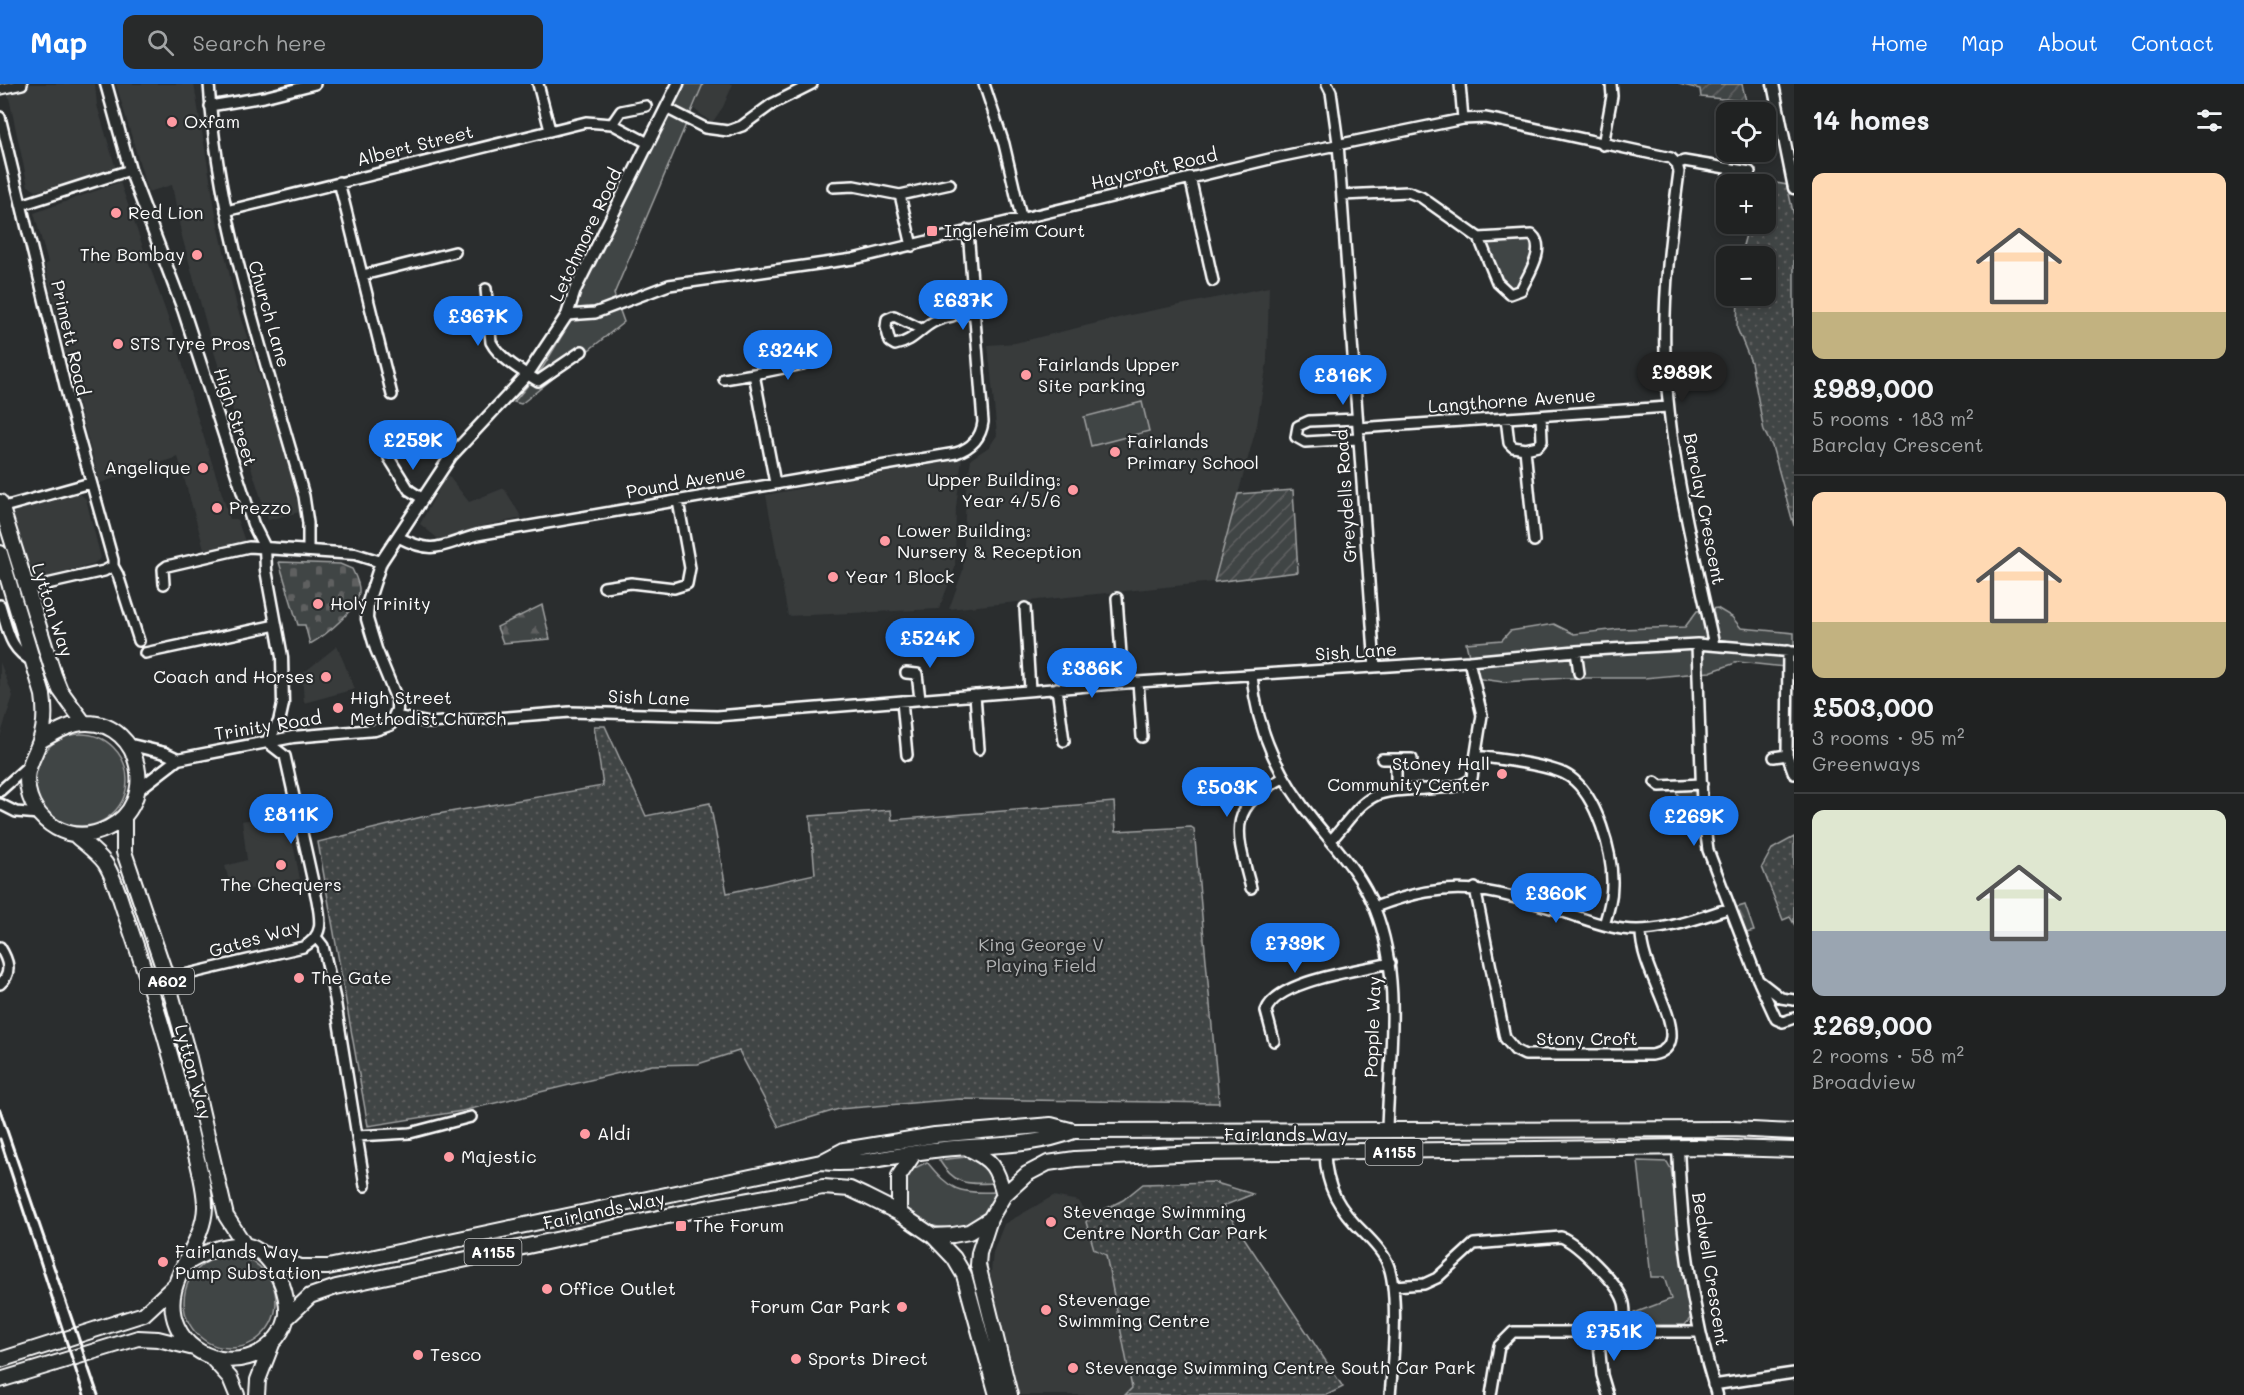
<!DOCTYPE html>
<html lang="en">
<head>
<meta charset="utf-8">
<style>
  body { margin:0; font-family:Mali,sans-serif; background:#282a2a; color:#f1f3f6; height:100vh; display:flex; flex-direction:column; font-size:22px; white-space:nowrap }
  * { box-sizing:border-box; margin:0 }
  p { font-size:20px; color:#a2a4a5 }
  .icon { flex:none; width:33px; height:33px; fill:none; stroke:currentColor; stroke-width:2; stroke-linecap:round; stroke-linejoin:round }
  .map { position:relative; flex:1; overflow:hidden }
  .sheet { display:flex; flex-direction:column; background:#202222; width:450px }
  .sheet>* { flex:none }
  .buttons { position:absolute; left:1716px; top:18px; display:grid; gap:12px }
  .buttons a { display:grid; place-items:center; width:60px; height:60px; border-radius:12px; background:#202222; box-shadow:0 3px 9px #0003,0 0 0 2px #3d3f40; font-size:30px }
  .price { position:absolute; translate:-50% -51px; padding:0 14px; border-radius:21px; background:#1a73e8; color:#fff; font-size:20px; line-height:39px; filter:drop-shadow(0 2px 3px #0008) }
  .price::after { content:''; position:absolute; left:50%; top:36px; width:18px; height:14px; margin-left:-9px; background:inherit; clip-path:polygon(0 0,100% 0,50% 100%) }
  .price.on { background:#222; color:#fff }
  ul { padding:0; list-style:none }
  li { display:grid; align-content:center; gap:12px; height:318px; padding:0 18px }
  li+li { border-top:2px solid #3d3f40 }
  li span { display:grid; place-items:center; height:186px; border-radius:12px; color:#555 }
  li>.icon { margin-inline-start:auto }
  span .icon { width:108px; height:108px; fill:#fffc; stroke-width:1 }
  li b { font-size:26px }
  h2 { display:flex; justify-content:space-between; align-items:center; height:72px; padding:0 18px; font-size:26px }
  header { display:flex; align-items:center; gap:36px; box-sizing:border-box; height:84px; padding:0 30px; background:#1a73e8; color:#fff }
  header strong { font-size:28px }
  nav { display:flex; gap:33px; margin-inline-start:auto; font-size:21px }
  .search { width:420px; height:54px; background:#282a2a; display:flex; align-items:center; gap:15px; box-sizing:border-box; padding:0 21px; border-radius:12px; color:#a2a4a5; font-size:22px }
  main { display:flex; flex:1; min-height:0 }
  .map>svg:first-child { display:block }
  .built { fill:#373a3b }
  .grass { fill:#414445; stroke:#a0a2a2; stroke-width:1.5 }
  .forest { fill:url(#forest-firs); stroke:#a0a2a2; stroke-width:1.5 }
  .cemetery { fill:url(#cemetery-stones); stroke:#a0a2a2; stroke-width:1.5 }
  .park { fill:url(#park-dots); stroke:#a0a2a2; stroke-width:1.5 }
  .garden { fill:url(#garden-furrows); stroke:#a0a2a2; stroke-width:1.5 }
  .lines { fill:none; stroke-linecap:round; stroke-linejoin:round }
  .minor-casing { stroke:#fff; stroke-width:14 }
  .tertiary-casing { stroke:#fff; stroke-width:15 }
  .primary-casing { stroke:#fff; stroke-width:18 }
  .minor { stroke:#2a2d2e; stroke-width:9 }
  .tertiary { stroke:#2a2d2e; stroke-width:10 }
  .primary { stroke:#2a2d2e; stroke-width:14 }
  .rail { stroke:#fff; stroke-width:3 }
  .poi-dot { fill:#ff9aa2; stroke:#2a2d2e; stroke-width:2 }
  .labels { text-anchor:middle; stroke-width:4.5; stroke-linejoin:round; paint-order:stroke }
  .shield { fill:#2a2d2e; stroke:#bfc0c0; stroke-width:1.5 }
  .shield-label { font-size:16px; font-weight:bold; fill:#fff }
  .poi-label { font-size:18px; fill:#fff; stroke:#2a2d2e; text-anchor:start }
  .street-label { font-size:18px; fill:#fff; stroke:#2a2d2e }
  .park-label { font-size:18px; fill:#b3b4b5; stroke:#2a2d2e }
</style>
</head>
<body>
<header>
<strong>Map</strong>
<div class="search"><svg class="icon" aria-label="search" viewBox="0 0 24 24"><circle cx="10" cy="10" r="6"/><path d="M15 15l6 6"/></svg>Search here</div>
<nav><a>Home</a><a>Map</a><a>About</a><a>Contact</a></nav>
</header>
<main>
<div class="map">
<svg width="1794" height="1311" viewBox="0 0 1794 1311">
  <defs>
    <pattern id="forest-firs" width="22" height="20" patternUnits="userSpaceOnUse" patternTransform="scale(1.5)"><rect width="22" height="20" fill="#414445"/><path d="M5 1l3.5 6h-7zM16 11l3.5 6h-7z" fill="#5e6061"/></pattern>
    <pattern id="cemetery-stones" width="16" height="16" patternUnits="userSpaceOnUse" patternTransform="scale(1.5)"><rect width="16" height="16" fill="#414445"/><path d="M2 7V4a2 2 0 0 1 4 0v3zM10 15v-3a2 2 0 0 1 4 0v3z" fill="#5e6061"/></pattern>
    <pattern id="park-dots" width="8" height="8" patternUnits="userSpaceOnUse" patternTransform="scale(1.5)"><rect width="8" height="8" fill="#414445"/><path d="M2 2h.1M6 6h.1" fill="none" stroke="#5e6061" stroke-width="1.8" stroke-linecap="round"/></pattern>
    <pattern id="garden-furrows" width="10" height="10" patternUnits="userSpaceOnUse" patternTransform="scale(1.5)"><rect width="10" height="10" fill="#414445"/><path d="M-1 1l2-2M0 10L10 0M9 11l2-2" fill="none" stroke="#5e6061"/></pattern>
  </defs>
  <rect width="100%" height="100%" fill="#2a2d2e"/>
  <filter id="ink" filterUnits="userSpaceOnUse"><feTurbulence type="fractalNoise" baseFrequency=".0167" numOctaves="2"/><feDisplacementMap in="SourceGraphic" scale="12" xChannelSelector="R" yChannelSelector="G"/><feConvolveMatrix kernelMatrix="1 2 1 2 8 2 1 2 1" color-interpolation-filters="sRGB"/></filter>
  <g filter="url(#ink)">
    <!-- built -->
    <path class="built" d="M6,0H95L97,21L116,85L47,105L36,107L28,102Z
      M116,0H194L217,136L237,223L284,364L300,428L268,436L214,268L181,149L172,101L148,108Z
      M703,0H733L723,23L712,39L694,25Z
      M120,98L177,259L193,319L230,435H237L246,460L205,468L178,373L100,399L67,280L45,181L48,179L34,129Z
      M1269,203L1267,278L1257,341L1214,498L949,525L963,486L966,405L971,375L990,362L997,351L988,261L1015,259L1130,231Z
      M962,374L956,424L955,484L939,525L788,532L766,411Z
      M447,390L469,418L504,404L522,434L477,443L442,458L420,440Z
      M79,409L86,415L101,474L92,481L41,495L34,494L30,491L12,427Z
      M337,562L355,605L304,619L302,590Z
      M0,578L13,612L0,653Z
      M287,729L300,795L232,809L225,782L247,776L242,737Z
      M1053,1112L1079,1117L1089,1133L1086,1138L1094,1164L1106,1170L1132,1304L1125,1311H1017L986,1195L991,1188L993,1168L1004,1140Z"/>
    <!-- grass -->
    <path class="grass" d="M684,0H703L614,210L624,238L521,320L514,318L543,283L566,245L579,208Z
      M1529,155L1534,165L1519,201L1511,206C1498,198 1488,175 1489,159Z
      M1142,318L1149,347L1091,362L1084,333Z
      M1717,524L1732,533L1741,544L1794,549V584L1738,578L1710,588L1644,594H1567L1503,598L1474,594L1466,559L1502,556L1510,547L1554,540L1574,550L1619,545L1685,543L1697,527Z
      M35 696a46 46 0 1 1 92 0a46 46 0 1 1-92 0Z
      M966,1073C983,1075 988,1085 995,1099C968,1100 955,1102 939,1076Z
      M1638,1077L1667,1078L1671,1085L1692,1232L1685,1241H1644L1634,1229L1671,1215L1664,1193H1651Z
      M927,1078C950,1106 958,1110 995,1108C986,1163 882,1153 907,1088Z
      M184 1218a46 46 0 1 1 92 0a46 46 0 1 1-92 0Z"/>
    <!-- forest -->
    <path class="forest" d="M542,521L550,555L503,559L497,543Z
      M1675,704L1695,707L1698,734L1677,710Z
      M1745,821L1754,847L1746,849L1735,824Z"/>
    <!-- cemetery -->
    <path class="cemetery" d="M279,478L340,480L352,485C355,491 360,500 359,508C357,526 325,552 310,560L305,541H298Z"/>
    <!-- park -->
    <path class="park" d="M1760,96L1787,101L1794,132V442L1772,362L1764,347L1751,278L1737,244L1738,212H1766V172H1740L1749,140H1766V100H1759Z
      M594,642H605L646,732L710,719L727,809L815,790L810,732L891,726L892,736L1114,718L1116,747L1191,743L1194,745L1219,1019L960,1015L839,1025L779,1043L739,967L698,980L652,981L462,1027L368,1042L318,758L426,732L603,702Z
      M1794,753V840L1790,833L1783,836L1762,783L1772,765Z
      M1213,1098L1253,1110L1223,1122L1343,1303L1327,1311H1125L1132,1304L1106,1171L1094,1165L1086,1138L1089,1133L1123,1116L1143,1100Z"/>
    <!-- garden -->
    <path class="garden" d="M1679,0H1742L1746,17L1701,13L1700,5Z
      M1293,406L1298,488L1214,498L1238,410Z"/>
    <g class="lines">
      <!-- minor casing -->
      <g class="minor-casing">
        <path id="minor" d="M209,0C218,142 266,276 304,412L308,439V467
          M538,0L550,46
          M984,0L1004,60L1021,133
          M1327,0L1331,8L1338,59L1375,583
          M1460,0L1463,35
          M0,5L22,0
          M210,22L264,13L315,0
          M666,24L705,44L728,47L742,42L772,20L812,0
          M0,33L70,322L113,476V482L104,487L25,505
          M612,40L621,27L646,22
          M1603,61L1612,12L1611,0
          M1677,80L1679,88C1671,148 1663,208 1665,269C1668,368 1693,464 1714,561
          M1677,80L1684,77L1750,88
          M1190,93L1213,197
          M339,98L392,311
          M833,103L854,102L900,111L912,162
          M900,111L950,100
          M1342,111L1408,108L1421,113L1479,154L1532,151C1547,164 1528,191 1521,206L1510,210L1497,198L1479,154
          M21,121L130,86
          M226,127L586,38L612,40L648,59
          M363,191L455,168
          M486,205L491,258C499,274 523,288 538,297L582,267
          M567,231L595,229L669,201L853,175L1278,73L1463,35L1485,34L1501,37L1671,74L1677,80
          M959,231L975,229
          M921,245L894,232L887,235L886,243L890,258L895,261C920,256 921,237 952,232
          M754,290L803,280
          M724,295L754,290L775,399
          M1506,334L1509,359L1513,363L1525,365L1534,457
          M1357,335L1309,337L1298,342L1296,353L1305,358L1358,355
          M1358,344L1668,323
          M1525,365L1538,362L1542,357L1541,332
          M389,374L409,406L423,415
          M4,423L90,399
          M398,453C435,472 441,461 477,451L956,369C971,364 981,354 983,338L968,146
          M113,482L118,491L139,557
          M164,500L163,485L167,482L249,463L265,464
          M604,503L631,499L674,504L687,500L690,484L678,417
          M1117,514L1123,599
          M0,521C8,546 9,566 34,578
          M1025,524L1030,606
          M1697,560L1702,720L1708,766L1758,896L1781,914L1794,916
          M1576,567L1579,589
          M1788,567L1787,671L1794,690
          M145,569L276,541
          M906,589L917,590L920,615
          M1252,592C1257,649 1280,695 1316,739C1338,766 1362,792 1375,825C1403,896 1389,971 1387,1045
          M1138,598L1142,653
          M1057,604L1064,657
          M975,611L979,665
          M902,617L907,671
          M395,632L430,639L570,628L717,632L1138,598L1469,577L1576,567L1697,560L1794,568
          M1476,672C1498,675 1553,681 1570,693C1597,712 1613,769 1612,801C1612,815 1608,828 1604,841
          M1774,673L1787,671
          M1382,675H1396V706
          M1396,675H1412
          M1655,698L1660,702L1702,700
          M0,707L28,682
          M0,720L16,728L39,730
          M1331,756C1345,742 1356,722 1373,713C1399,699 1456,712 1472,694L1482,631L1469,577
          M1251,804C1236,747 1226,725 1283,694
          M1475,804L1505,954L1515,966L1525,971H1652C1662,969 1670,964 1671,953C1673,925 1640,881 1641,846
          M1375,823C1452,794 1485,804 1561,827C1581,834 1601,842 1622,845C1659,850 1695,835 1730,824
          M316,853L323,862L335,915L365,1102
          M0,863C8,876 13,889 0,900
          M167,895L303,863C324,852 321,837 317,816L285,672L267,658
          M1759,898L1776,935L1783,938L1794,934
          M1274,957L1266,927C1276,896 1362,886 1390,879
          M357,1052L410,1049L471,1033
          M1325,1069C1326,1104 1339,1125 1364,1149C1372,1157 1382,1167 1387,1178C1400,1205 1393,1280 1390,1311
          M1393,1202L1424,1200L1437,1194L1474,1160L1561,1153C1577,1159 1618,1200 1623,1216C1627,1225 1624,1239 1624,1249
          M1598,1248L1602,1291L1608,1311
          M1713,1301L1794,1289
          M1491,1311L1499,1262L1513,1248H1700"/>
      </g>
      <!-- tertiary casing -->
      <g class="tertiary-casing">
        <path id="tertiary" d="M106,0L130,86L183,225L253,440L265,464L266,486L282,573L283,620L279,638L267,658
          M1773,0L1794,104
          M265,464L355,470L381,478
          M127,660L165,669L178,675
          M139,705L178,675L293,653L375,646L390,641L397,626V616L376,565L367,535L368,518L381,478L451,372L527,291L567,231L575,206L678,0
          M1678,1064C1681,1146 1692,1232 1717,1311"/>
      </g>
      <!-- primary casing -->
      <g class="primary-casing">
        <path id="primary" d="M0,418L54,591L60,606L84,639
          M0,469L43,611C45,625 45,643 40,657C32,678 22,688 30,713C36,731 51,744 68,749C82,753 96,750 108,744C159,720 142,638 86,639C70,639 53,650 40,657
          M124,735V768L167,895L189,974L226,1132L244,1160
          M75,751C85,760 97,768 105,779C116,796 121,819 128,838C153,908 174,979 191,1051C196,1074 205,1099 205,1123C204,1165 158,1198 177,1242C193,1279 244,1287 272,1259C278,1253 284,1244 286,1236C292,1211 271,1162 242,1161C221,1160 204,1169 187,1179
          M967,1064C993,1076 997,1084 1004,1111
          M821,1078C858,1082 891,1072 927,1067C975,1060 1028,1065 1074,1047
          M899,1129V1092L913,1071
          M990,1135L979,1169L978,1181L1010,1311
          M933,1152L954,1174L964,1191L997,1311
          M264,1170L301,1183H328L821,1078L844,1066L935,1051L1051,1041L1074,1047L1732,1045L1794,1048
          M286,1235L310,1212L336,1203L710,1123L823,1103L850,1105L865,1112L899,1129L933,1152L953,1151L969,1148L990,1135L1004,1111L1027,1090L1048,1079L1075,1075L1198,1069L1695,1063L1794,1066
          M211,1273L230,1294L237,1311
          M0,1276L144,1230L174,1202
          M0,1296L138,1254L158,1255L194,1264
          M257,1311L258,1296L272,1260"/>
      </g>
      <!-- minor -->
      <use href="#minor" class="minor"/>
      <!-- tertiary -->
      <use href="#tertiary" class="tertiary"/>
      <!-- primary -->
      <use href="#primary" class="primary"/>
      <!-- rail -->
      <path class="rail" d="M0,1026L98,1311
        M0,1055L84,1311"/>
    </g>
  </g>
  <!-- markers -->
  <g class="poi-dot">
    <circle cx="172" cy="38" r="6"/>
    <circle cx="116" cy="129" r="6"/>
    <rect x="926" y="141" width="12" height="12" rx="3"/>
    <circle cx="197" cy="171" r="6"/>
    <circle cx="118" cy="260" r="6"/>
    <circle cx="1026" cy="291" r="6"/>
    <circle cx="1115" cy="368" r="6"/>
    <circle cx="203" cy="384" r="6"/>
    <circle cx="1073" cy="406" r="6"/>
    <circle cx="217" cy="424" r="6"/>
    <circle cx="885" cy="457" r="6"/>
    <circle cx="833" cy="493" r="6"/>
    <circle cx="318" cy="520" r="6"/>
    <circle cx="326" cy="593" r="6"/>
    <circle cx="338" cy="624" r="6"/>
    <circle cx="1502" cy="690" r="6"/>
    <circle cx="281" cy="781" r="6"/>
    <circle cx="299" cy="894" r="6"/>
    <circle cx="585" cy="1050" r="6"/>
    <circle cx="449" cy="1073" r="6"/>
    <circle cx="1051" cy="1138" r="6"/>
    <rect x="675" y="1136" width="12" height="12" rx="3"/>
    <circle cx="163" cy="1178" r="6"/>
    <circle cx="547" cy="1205" r="6"/>
    <circle cx="902" cy="1223" r="6"/>
    <circle cx="1046" cy="1226" r="6"/>
    <circle cx="418" cy="1271" r="6"/>
    <circle cx="796" cy="1275" r="6"/>
    <circle cx="1073" cy="1284" r="6"/>
  </g>
  <g class="labels">
    <!-- shield labels -->
    <g class="shield">
      <rect x="140" y="884" width="54" height="26" rx="4.5"/>
      <rect x="1365.5" y="1055" width="57" height="26" rx="4.5"/>
      <rect x="464.5" y="1155" width="57" height="26" rx="4.5"/>
    </g>
    <g class="shield-label">
      <text x="167" y="903">A602</text>
      <text x="1394" y="1074">A1155</text>
      <text x="493" y="1174">A1155</text>
    </g>
    <!-- poi labels -->
    <g class="poi-label">
      <text x="184" y="44">Oxfam</text>
      <text x="128" y="135">Red Lion</text>
      <text x="944" y="153">Ingleheim Court</text>
      <text x="185" y="177" text-anchor="end">The Bombay</text>
      <text x="130" y="266">STS Tyre Pros</text>
      <text x="1038" y="287">Fairlands Upper<tspan x="1038" dy="21">Site parking</tspan></text>
      <text x="1127" y="364">Fairlands<tspan x="1127" dy="21">Primary School</tspan></text>
      <text x="191" y="390" text-anchor="end">Angelique</text>
      <text x="1061" y="402" text-anchor="end">Upper Building:<tspan x="1061" dy="21">Year 4/5/6</tspan></text>
      <text x="229" y="430">Prezzo</text>
      <text x="897" y="453">Lower Building:<tspan x="897" dy="21">Nursery &amp; Reception</tspan></text>
      <text x="845" y="499">Year 1 Block</text>
      <text x="330" y="526">Holy Trinity</text>
      <text x="314" y="599" text-anchor="end">Coach and Horses</text>
      <text x="350" y="620">High Street<tspan x="350" dy="21">Methodist Church</tspan></text>
      <text x="1490" y="686" text-anchor="end">Stoney Hall<tspan x="1490" dy="21">Community Center</tspan></text>
      <text x="281" y="807" text-anchor="middle">The Chequers</text>
      <text x="311" y="900">The Gate</text>
      <text x="597" y="1056">Aldi</text>
      <text x="461" y="1079">Majestic</text>
      <text x="1063" y="1134">Stevenage Swimming<tspan x="1063" dy="21">Centre North Car Park</tspan></text>
      <text x="693" y="1148">The Forum</text>
      <text x="175" y="1174">Fairlands Way<tspan x="175" dy="21">Pump Substation</tspan></text>
      <text x="559" y="1211">Office Outlet</text>
      <text x="1058" y="1222">Stevenage<tspan x="1058" dy="21">Swimming Centre</tspan></text>
      <text x="890" y="1229" text-anchor="end">Forum Car Park</text>
      <text x="430" y="1277">Tesco</text>
      <text x="808" y="1281">Sports Direct</text>
      <text x="1085" y="1290">Stevenage Swimming Centre South Car Park</text>
    </g>
    <!-- street labels -->
    <g class="street-label">
      <text transform="translate(415 62) rotate(-14)" y="6">Albert Street</text>
      <text transform="translate(1154 85) rotate(-13)" y="6">Haycroft Road</text>
      <text transform="translate(586 151) rotate(-65)" y="6">Letchmore Road</text>
      <text transform="translate(269 230) rotate(74)" y="6">Church Lane</text>
      <text transform="translate(70 254) rotate(77)" y="6">Primett Road</text>
      <text transform="translate(1512 317) rotate(-4)" y="6">Langthorne Avenue</text>
      <text transform="translate(235 333) rotate(72)" y="6">High Street</text>
      <text transform="translate(686 398) rotate(-10)" y="6">Pound Avenue</text>
      <text transform="translate(1346 412) rotate(-94)" y="6">Greydells Road</text>
      <text transform="translate(1704 425) rotate(79)" y="6">Barclay Crescent</text>
      <text transform="translate(52 526) rotate(72)" y="6">Lytton Way</text>
      <text transform="translate(1356 568) rotate(-4)" y="6">Sish Lane</text>
      <text transform="translate(649 614) rotate(2)" y="6">Sish Lane</text>
      <text transform="translate(268 642) rotate(-9)" y="6">Trinity Road</text>
      <text transform="translate(255 855) rotate(-16)" y="6">Gates Way</text>
      <text transform="translate(1373 943) rotate(-88)" y="6">Popple Way</text>
      <text x="1587" y="961">Stony Croft</text>
      <text transform="translate(193 988) rotate(75)" y="6">Lytton Way</text>
      <text x="1286" y="1057">Fairlands Way</text>
      <text transform="translate(604 1127) rotate(-12)" y="6">Fairlands Way</text>
      <text transform="translate(1710 1185) rotate(81)" y="6">Bedwell Crescent</text>
    </g>
    <!-- park labels -->
    <g class="park-label">
      <text x="1041" y="867">King George V<tspan x="1041" dy="21">Playing Field</tspan></text>
    </g>
  </g>
</svg>
<div class="buttons">
<a><svg class="icon" aria-label="locate" viewBox="0 0 24 24"><circle cx="12" cy="12" r="6"/><path d="M12 2v4M12 18v4M2 12h4M18 12h4"/></svg></a>
<a>+</a>
<a>−</a>
</div>
<b class="price" style="left:963px;top:247px">£637K</b>
<b class="price" style="left:478px;top:263px">£367K</b>
<b class="price" style="left:788px;top:297px">£324K</b>
<b class="price on" style="left:1682px;top:319px">£989K</b>
<b class="price" style="left:1343px;top:322px">£816K</b>
<b class="price" style="left:413px;top:387px">£259K</b>
<b class="price" style="left:930px;top:585px">£524K</b>
<b class="price" style="left:1092px;top:615px">£386K</b>
<b class="price" style="left:1227px;top:734px">£503K</b>
<b class="price" style="left:291px;top:761px">£811K</b>
<b class="price" style="left:1694px;top:763px">£269K</b>
<b class="price" style="left:1556px;top:840px">£360K</b>
<b class="price" style="left:1295px;top:890px">£739K</b>
<b class="price" style="left:1614px;top:1278px">£751K</b>
</div>
<section class="sheet">
<h2>14 homes<svg class="icon" aria-label="filters" viewBox="0 0 24 24"><path d="M4 7h16M4 17h16"/><circle cx="9" cy="7" r="2"/><circle cx="15" cy="17" r="2"/></svg></h2>
<ul>
<li><span style="background:linear-gradient(#ffd9b3 75%,#c2b280 0)"><svg class="icon" aria-label="home" viewBox="0 0 24 24"><path d="M3 11l9-7 9 7M6 9v11h12V9"/></svg></span><div><b>£989,000</b><p>5 rooms · 183 m²</p><p>Barclay Crescent</p></div></li>
<li><span style="background:linear-gradient(#ffd9b3 70%,#c2b280 0)"><svg class="icon" aria-label="home" viewBox="0 0 24 24"><path d="M3 11l9-7 9 7M6 9v11h12V9"/></svg></span><div><b>£503,000</b><p>3 rooms · 95 m²</p><p>Greenways</p></div></li>
<li><span style="background:linear-gradient(#dfe7d0 65%,#9aa5b1 0)"><svg class="icon" aria-label="home" viewBox="0 0 24 24"><path d="M3 11l9-7 9 7M6 9v11h12V9"/></svg></span><div><b>£269,000</b><p>2 rooms · 58 m²</p><p>Broadview</p></div></li>
</ul>
</section>
</main>
</body>
</html>
